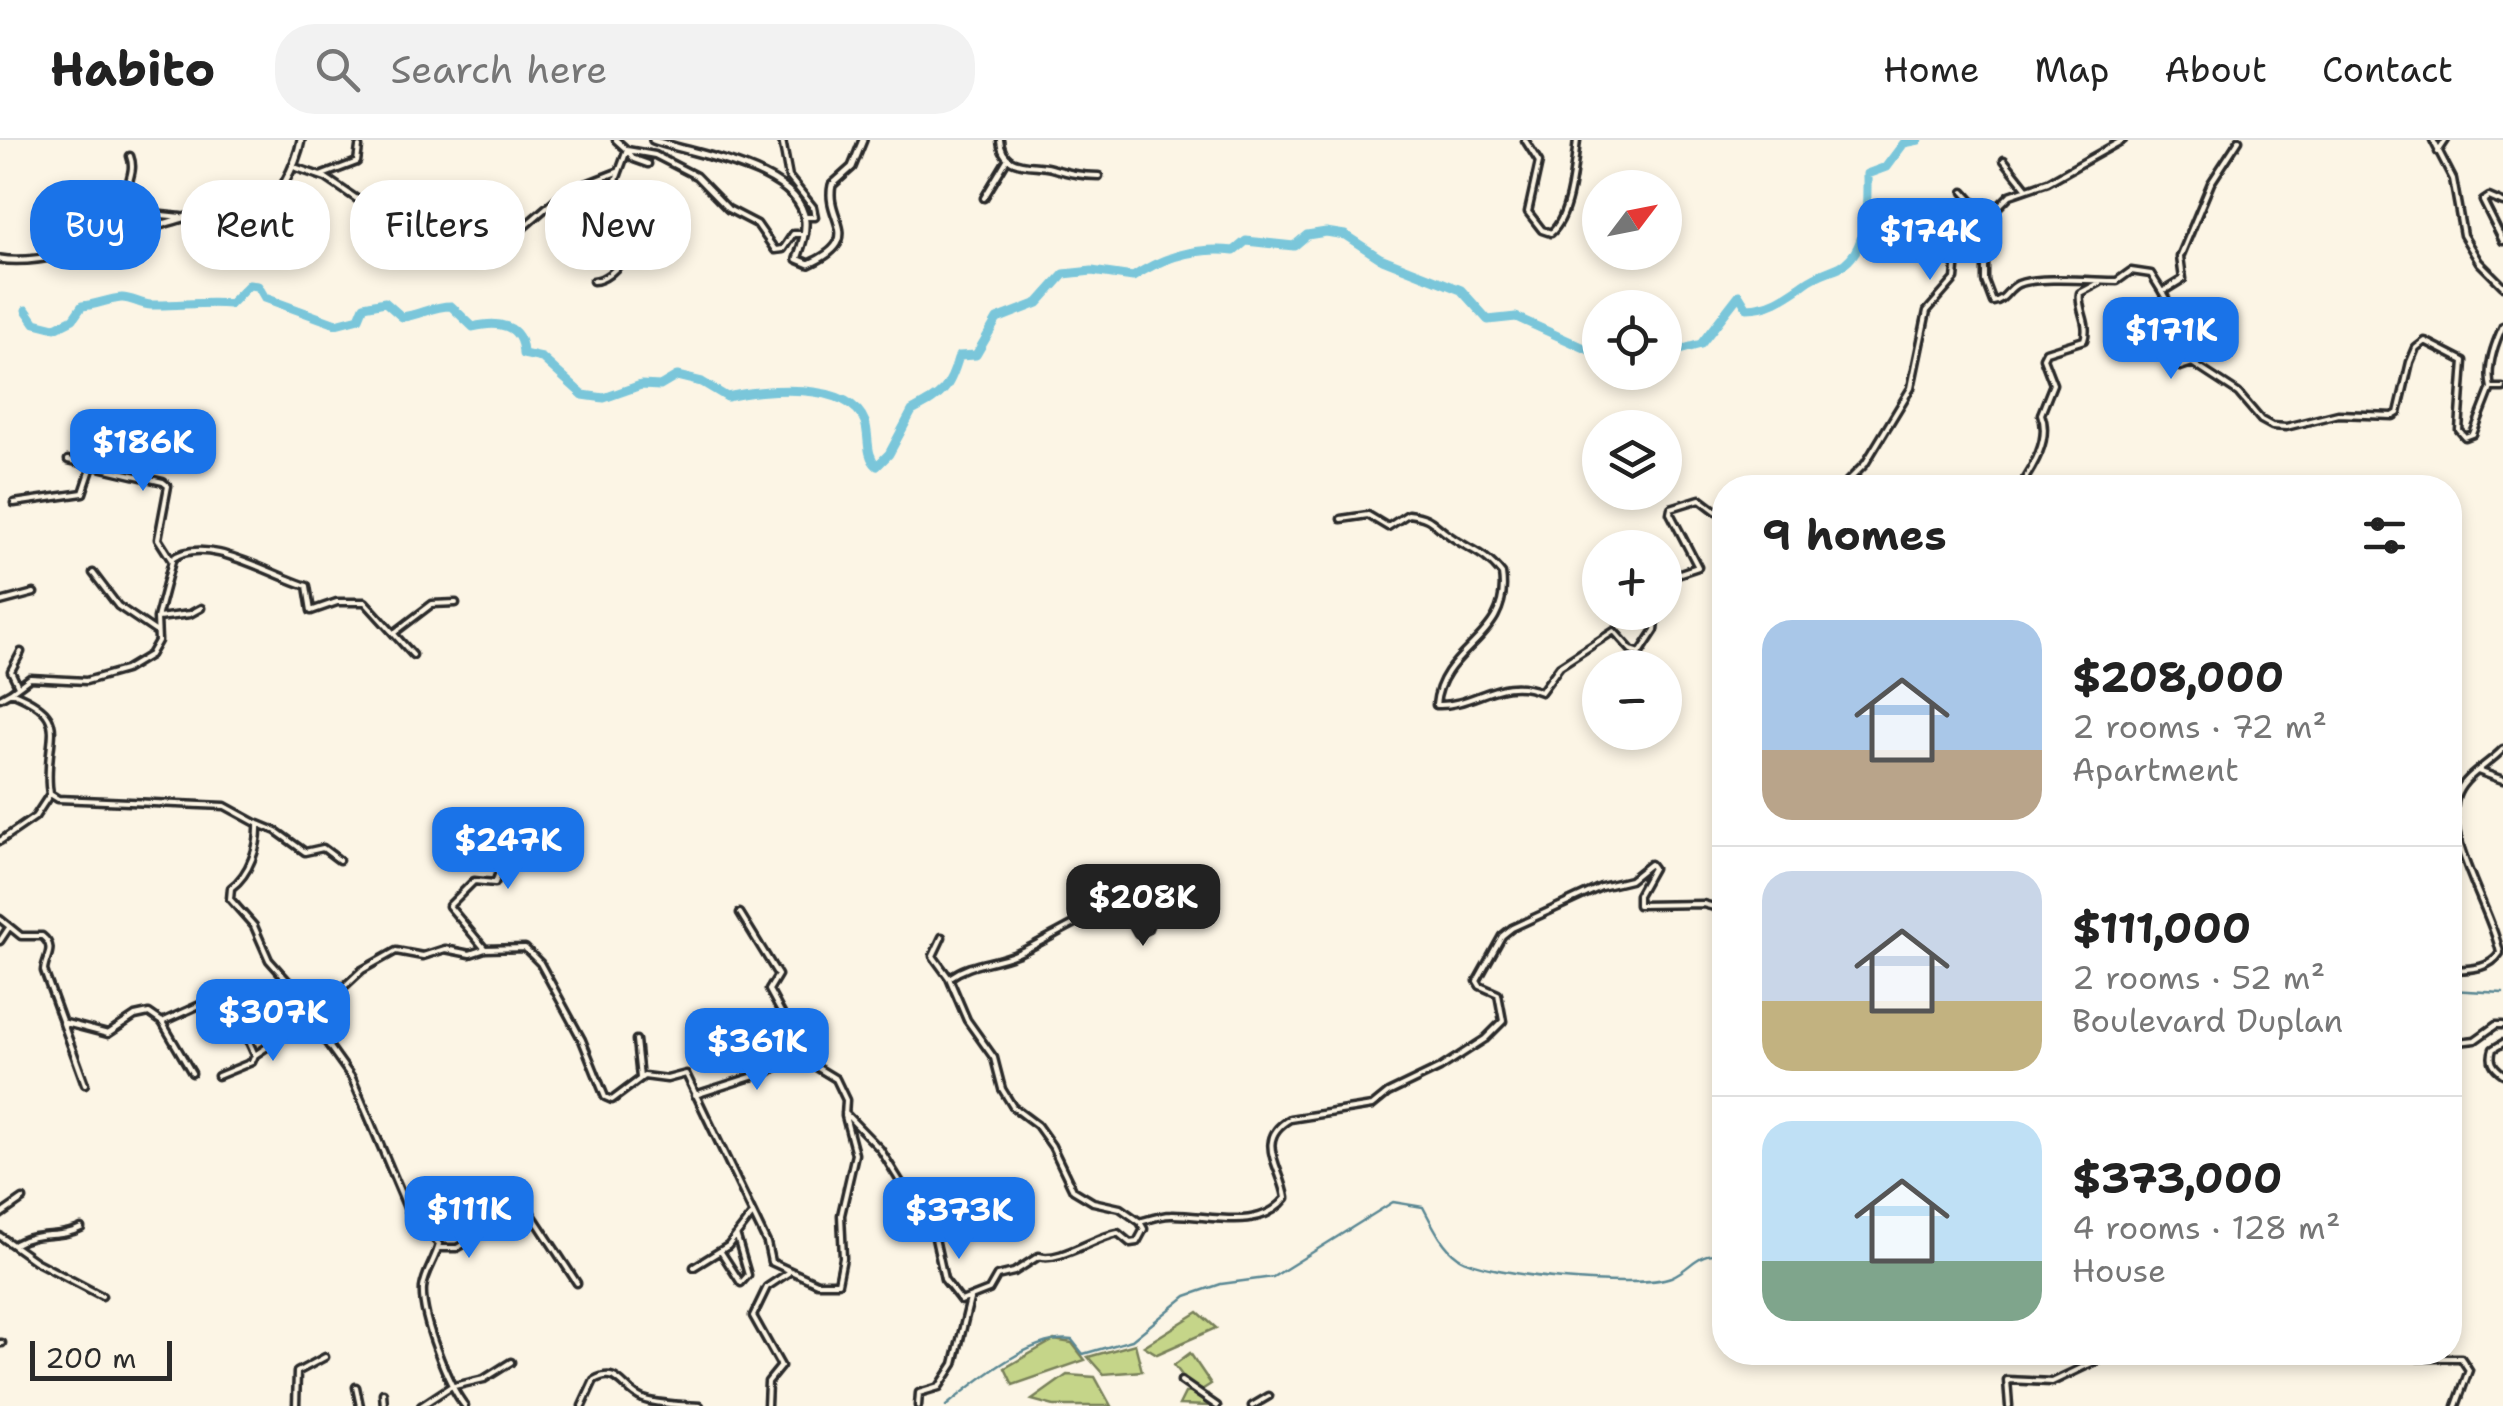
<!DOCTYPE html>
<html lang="en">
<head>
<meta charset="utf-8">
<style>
  body { margin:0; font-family:"Shantell Sans",sans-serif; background:#f2f2f2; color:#222; height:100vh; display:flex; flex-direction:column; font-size:38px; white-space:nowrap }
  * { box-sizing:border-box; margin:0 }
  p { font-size:32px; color:#767676 }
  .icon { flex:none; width:55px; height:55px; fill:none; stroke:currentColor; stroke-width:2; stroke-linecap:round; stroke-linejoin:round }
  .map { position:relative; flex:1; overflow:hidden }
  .details { position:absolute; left:1712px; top:335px; width:750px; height:890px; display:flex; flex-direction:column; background:#fff; border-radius:40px; box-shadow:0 5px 15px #0003 }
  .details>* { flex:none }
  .guide { position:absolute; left:30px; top:40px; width:950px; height:90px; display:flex; gap:20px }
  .needle { width:65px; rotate:58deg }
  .buttons { position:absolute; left:1582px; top:30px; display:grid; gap:20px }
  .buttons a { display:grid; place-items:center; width:100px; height:100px; border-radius:50%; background:#fff; box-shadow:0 5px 15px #0003; font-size:50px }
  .scale { position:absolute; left:30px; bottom:25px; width:142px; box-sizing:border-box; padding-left:10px; border:5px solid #2b2b2b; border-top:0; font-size:28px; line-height:35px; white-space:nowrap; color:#2b2b2b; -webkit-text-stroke:8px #fcf5e5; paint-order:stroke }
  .price { position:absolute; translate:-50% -85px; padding:0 22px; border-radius:20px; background:#1a73e8; color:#fff; font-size:32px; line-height:65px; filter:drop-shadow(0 2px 5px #0008) }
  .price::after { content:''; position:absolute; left:50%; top:60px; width:30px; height:22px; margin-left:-15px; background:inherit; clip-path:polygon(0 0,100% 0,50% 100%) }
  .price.active { background:#222; color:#fff }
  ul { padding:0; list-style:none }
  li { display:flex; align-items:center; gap:30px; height:250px; padding:0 50px }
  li+li { border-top:2px solid #e0e0e0 }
  li span { display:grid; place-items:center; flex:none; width:280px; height:200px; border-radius:30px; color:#555 }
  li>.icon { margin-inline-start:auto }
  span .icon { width:120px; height:120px; fill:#fffc; stroke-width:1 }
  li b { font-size:42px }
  h2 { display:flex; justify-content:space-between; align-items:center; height:120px; padding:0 50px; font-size:42px }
  .chip { padding:0 35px; border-radius:40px; background:#fff; box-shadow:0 5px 15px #0003; font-size:35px; line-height:90px }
  .chip.active { background:#1a73e8; color:#fff }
  header { display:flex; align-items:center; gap:60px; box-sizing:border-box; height:140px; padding:0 50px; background:#fff; border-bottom:2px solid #e0e0e0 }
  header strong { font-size:48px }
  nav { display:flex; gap:55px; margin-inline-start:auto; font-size:35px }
  .search { width:700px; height:90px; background:#f2f2f2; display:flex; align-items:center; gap:25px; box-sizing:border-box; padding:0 35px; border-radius:40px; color:#767676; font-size:38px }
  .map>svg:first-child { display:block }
  .green { fill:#c5d589; stroke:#78805a; stroke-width:2.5 }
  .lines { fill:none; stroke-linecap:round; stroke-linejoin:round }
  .stream { stroke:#5a8894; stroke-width:2.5 }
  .river { stroke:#7ac6da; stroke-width:9 }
  .minor-casing { stroke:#2b2b2b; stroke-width:11 }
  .tertiary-casing { stroke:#2b2b2b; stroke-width:12 }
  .minor { stroke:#fcf5e5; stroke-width:4 }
  .tertiary { stroke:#fcf5e5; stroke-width:5 }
</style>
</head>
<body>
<header>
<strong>Habito</strong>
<div class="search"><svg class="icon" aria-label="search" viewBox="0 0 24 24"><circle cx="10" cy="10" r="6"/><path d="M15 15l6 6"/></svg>Search here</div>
<nav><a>Home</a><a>Map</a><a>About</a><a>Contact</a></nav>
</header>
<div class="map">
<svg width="2503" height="1266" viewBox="0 0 2503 1266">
  <rect width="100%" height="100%" fill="#fcf5e5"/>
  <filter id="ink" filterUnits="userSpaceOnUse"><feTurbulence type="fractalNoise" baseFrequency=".01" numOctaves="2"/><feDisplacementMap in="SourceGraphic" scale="20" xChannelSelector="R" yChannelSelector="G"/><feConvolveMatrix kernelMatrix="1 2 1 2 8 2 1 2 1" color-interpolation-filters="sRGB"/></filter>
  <g filter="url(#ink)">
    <!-- green -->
    <path class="green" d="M1198,1172L1216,1188L1157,1214L1144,1206Z
      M1054,1200L1072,1203L1085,1220L1013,1245L1005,1228Z
      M1135,1204L1142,1231L1103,1234L1088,1217Z
      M1190,1213L1211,1244L1197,1253L1208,1254L1211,1266L1179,1265L1185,1253L1195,1252L1174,1225Z
      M1067,1235L1095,1237L1111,1266H1054L1032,1260Z"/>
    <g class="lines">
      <!-- stream -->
      <path class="stream" d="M2450,850L2503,853
        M946,1266C976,1241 1032,1195 1072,1200L1083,1214L1132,1200L1186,1156L1221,1144L1273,1137L1393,1062L1423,1067C1432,1084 1442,1106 1458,1117C1486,1136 1639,1150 1671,1137C1696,1126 1693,1112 1725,1114"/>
      <!-- river -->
      <path class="river" d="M26,170L35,183L55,188L73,179L82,166C96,165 108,159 121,158C130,157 141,165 151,165C178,166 204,161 230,164L249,145L258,146L265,158L336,184L359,178L364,166L385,162L402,177C420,175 432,166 451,166L473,187C497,181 522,183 523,214L542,218L583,255L604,258L641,245L660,246L677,236L702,242L727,257C761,249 849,240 865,282C870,297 865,315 877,326L889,314L912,271C943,254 949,251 959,216L976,215L997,179L1038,163L1064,134L1092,131L1133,137C1163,117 1198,107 1234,111L1246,101L1294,106L1307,95L1326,92L1345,95L1380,118L1461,150L1488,180L1516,177L1600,215
        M1665,214L1701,204L1739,155L1747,168C1770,168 1785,157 1804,144C1815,135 1827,132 1839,127C1870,112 1867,59 1867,34L1886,27L1904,3L1919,0"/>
      <!-- minor casing -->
      <g class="minor-casing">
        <path id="minor" d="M616,0L627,10L655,15L696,36L728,69L757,84L775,110L783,109L793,94H805
          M782,0L789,37L813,67L815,77H805
          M1000,0C1002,31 1033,23 1051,28C1068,33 1080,36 1099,36
          M1525,0L1539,22L1528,72L1542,90L1551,93C1571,76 1574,25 1577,0
          M2433,0L2453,39L2463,95L2479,122L2503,146
          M2438,12L2446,0
          M130,16C138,37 118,46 133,72L181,77
          M2004,20L2027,49
          M294,27L326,38L376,72
          M320,36L357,22L359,7
          M1964,52L1987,78
          M984,58L1008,18
          M2503,63L2489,57L2483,61L2503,101
          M1932,76L1944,104L1955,115
          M1970,97L1985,115V141L1993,162C2006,160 2007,149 2018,144C2038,136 2094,141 2117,141L2131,131L2151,134C2163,154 2176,170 2177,193C2177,205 2170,213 2173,225L2180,227L2192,223L2238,253L2261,280L2272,286L2286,287L2338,274L2393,276L2398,273L2410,222L2416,208L2425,201L2464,221L2459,290L2465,297L2473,294L2491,248
          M434,120L462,87L481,93L518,92L563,53L617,32
          M593,141C611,140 622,119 636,108L626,59L612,51L627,10L634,19L648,24
          M2162,152L2183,139L2180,117L2211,43L2239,0
          M2503,186C2494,205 2486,227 2491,248H2503
          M1841,348L1865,324L1911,248L1927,171L1955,139L1958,107L2010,55L2048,42L2123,0
          M2019,348C2033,327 2051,299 2041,274L2053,244L2043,218L2046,212L2084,200C2090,182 2077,170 2080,153L2099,143
          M14,363L83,353L92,326
          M1341,379L1368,375L1388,387L1408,374C1433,377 1432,384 1450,396C1471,411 1483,411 1502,434C1512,499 1441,507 1436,565C1475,567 1500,534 1541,552L1560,526L1614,491L1631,510L1640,513L1655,490L1657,472
          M172,419C205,393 270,435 307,446L311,471L337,462H365L413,515
          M93,433L118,466L155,491
          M1665,438L1698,427L1670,373L1671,368L1700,359L1725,378
          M0,462L34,453
          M158,478L190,474L201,468
          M394,493L432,464L456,463
          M18,546L11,531L21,512
          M11,552L30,538L86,541L125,530L150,515L158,501L157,478L172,421L158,399L168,346L163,342L68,320
          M0,558L11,552C73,577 45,593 49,646L50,654L58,659L225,666L258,684C259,706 250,734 231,748L230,759L254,786L269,820L302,857L317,889L352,938L408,1070L439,1104C436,1119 425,1132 423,1148C421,1177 448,1245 465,1266
          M2478,631L2503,640
          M259,684L276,691L305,712L323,708L339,720
          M0,701L35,677L50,654
          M0,779L21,796H42C57,808 45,817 44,831L85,944
          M942,797L933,816L949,838L967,880L994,918L1002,949L1013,967L1037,985L1052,1006L1073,1050L1093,1062L1120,1068L1140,1082C1150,1079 1161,1075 1171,1075C1208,1074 1259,1093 1286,1058C1282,1028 1253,1000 1290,979L1372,966L1388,953L1440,928L1485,899L1503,881L1498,854L1480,846L1477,841L1502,796L1512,788L1601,747L1630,740L1650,724L1653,728L1638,755V765L1703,764L1725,770
          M0,801L8,789
          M485,809L449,766L474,741L495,743L512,699
          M2450,830C2469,829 2489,830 2500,813C2493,773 2440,692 2458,653C2466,635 2489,624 2503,609
          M949,838C971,822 992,824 1016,814C1048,801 1091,768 1124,768L1138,793L1147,790L1158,764L1185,753
          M310,874L317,872L362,830L396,811L423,816L445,809L470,814L485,809L525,808L540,823L582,900L605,957L612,960L644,936L667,939L686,934L767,1103L771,1122L817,1143H838L843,1118L841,1075L855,1014L845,976L846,960L836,939L808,922L769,850L778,835L740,773
          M62,882L108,894L135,876L149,873L162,882L192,933
          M162,882L202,864
          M243,888L255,915
          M636,900L640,938
          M2450,903L2475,900L2496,885H2503
          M2503,903L2493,909C2489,921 2493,927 2503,934
          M218,936L252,922L255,915L309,879
          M695,955L770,931L800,911
          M845,973L880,1009L911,1059L931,1080L944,1139L961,1161L989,1150L997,1136L1014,1132L1039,1116C1058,1123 1095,1097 1118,1093L1130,1103L1137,1102L1144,1089L1140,1082
          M0,1075L23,1059
          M0,1096L35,1121L102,1156
          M15,1104C37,1091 60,1099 81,1088
          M439,1108H457L527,1067L577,1143
          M721,1112L741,1143L748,1135L737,1097
          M694,1127L728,1106L751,1076
          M0,1203H2
          M2401,1212L2418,1218H2461L2469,1230L2456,1266
          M1181,1241L1217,1266
          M356,1247L360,1266
          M383,1253L384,1266
          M296,1266L297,1232L325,1217
          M421,1266L450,1247L484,1239L511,1222
          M582,1266L594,1240C620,1226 622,1251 643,1259C659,1265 683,1265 700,1266
          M767,1266L768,1242L781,1226L753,1176L767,1147L788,1133
          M918,1266L919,1253L939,1247L954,1224L970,1159
          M1252,1266L1269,1256
          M2009,1266L2007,1240L2052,1242L2115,1212"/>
      </g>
      <!-- tertiary casing -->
      <g class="tertiary-casing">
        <path id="tertiary" d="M653,0C693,15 800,28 805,81C806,94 801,107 797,119L809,124C867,98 824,80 832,45L852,27L863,0
          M0,119C50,128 137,90 187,77C209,71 234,89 255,78C276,67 297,22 301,0"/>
      </g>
      <!-- minor -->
      <use href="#minor" class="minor"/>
      <!-- tertiary -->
      <use href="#tertiary" class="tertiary"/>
    </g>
  </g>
</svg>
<div class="buttons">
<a><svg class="needle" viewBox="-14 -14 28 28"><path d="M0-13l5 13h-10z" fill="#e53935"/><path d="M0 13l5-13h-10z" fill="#767676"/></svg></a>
<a><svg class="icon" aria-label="locate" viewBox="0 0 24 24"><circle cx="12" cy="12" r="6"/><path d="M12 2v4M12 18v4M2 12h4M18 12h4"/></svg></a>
<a><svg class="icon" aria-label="layers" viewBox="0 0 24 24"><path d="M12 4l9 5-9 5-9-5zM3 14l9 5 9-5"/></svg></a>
<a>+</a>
<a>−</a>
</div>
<div class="scale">200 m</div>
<b class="price" style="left:1930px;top:143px">$174K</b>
<b class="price" style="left:2171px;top:242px">$171K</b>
<b class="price" style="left:143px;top:354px">$186K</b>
<b class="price" style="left:508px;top:752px">$247K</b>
<b class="price active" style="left:1143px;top:809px">$208K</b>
<b class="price" style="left:273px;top:924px">$307K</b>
<b class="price" style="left:757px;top:953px">$361K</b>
<b class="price" style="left:469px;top:1121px">$111K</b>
<b class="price" style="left:959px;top:1122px">$373K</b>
<div class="guide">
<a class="chip active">Buy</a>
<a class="chip">Rent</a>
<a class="chip">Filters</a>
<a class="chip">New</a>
</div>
<section class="details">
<h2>9 homes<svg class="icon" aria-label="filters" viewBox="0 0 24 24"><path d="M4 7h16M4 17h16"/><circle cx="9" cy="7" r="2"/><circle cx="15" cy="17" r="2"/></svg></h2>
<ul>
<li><span style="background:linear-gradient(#a9c7e8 65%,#b9a48a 0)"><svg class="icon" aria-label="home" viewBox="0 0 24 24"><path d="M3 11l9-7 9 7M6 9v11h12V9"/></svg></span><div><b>$208,000</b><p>2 rooms · 72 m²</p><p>Apartment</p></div></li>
<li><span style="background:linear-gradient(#c9d6e8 65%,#c2b280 0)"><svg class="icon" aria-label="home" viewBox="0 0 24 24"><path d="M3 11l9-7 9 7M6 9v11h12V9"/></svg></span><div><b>$111,000</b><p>2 rooms · 52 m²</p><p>Boulevard Duplan</p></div></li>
<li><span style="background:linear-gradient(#bfe0f5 70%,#7fa58c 0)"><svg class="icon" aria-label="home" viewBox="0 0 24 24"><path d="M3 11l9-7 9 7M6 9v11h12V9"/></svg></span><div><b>$373,000</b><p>4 rooms · 128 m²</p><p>House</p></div></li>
</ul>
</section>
</div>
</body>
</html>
